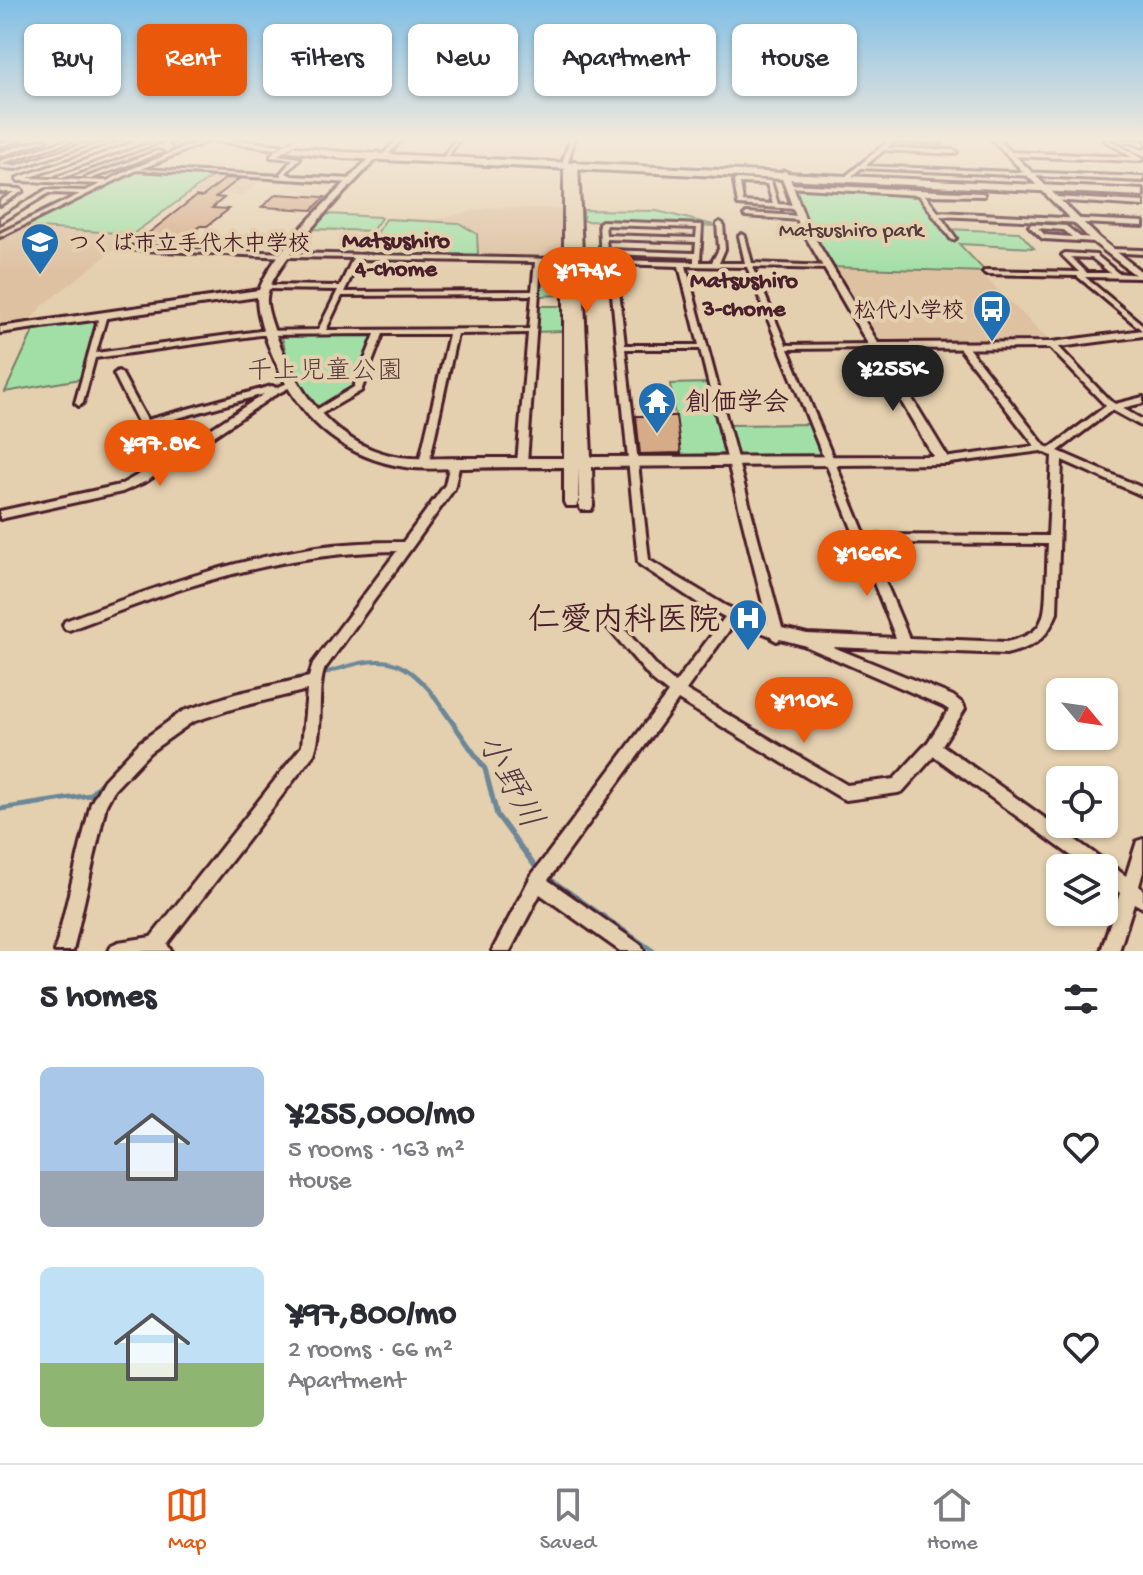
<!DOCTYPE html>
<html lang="en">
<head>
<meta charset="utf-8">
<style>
  body { margin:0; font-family:"Gochi Hand","Klee One",sans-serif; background:#f7f7f7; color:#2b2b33; height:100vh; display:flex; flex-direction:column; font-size:30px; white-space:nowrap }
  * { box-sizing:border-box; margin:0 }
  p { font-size:26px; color:#7c7c81 }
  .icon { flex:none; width:44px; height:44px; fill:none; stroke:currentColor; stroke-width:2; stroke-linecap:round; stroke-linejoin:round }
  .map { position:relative; height:951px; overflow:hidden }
  .side { display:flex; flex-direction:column; background:#fff; flex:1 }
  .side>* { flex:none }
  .hud { position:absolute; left:24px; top:24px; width:1096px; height:72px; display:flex; gap:16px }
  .needle { width:52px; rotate:119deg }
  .fabs { position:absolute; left:1046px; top:678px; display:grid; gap:16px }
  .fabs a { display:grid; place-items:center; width:72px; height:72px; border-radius:12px; background:#fff; box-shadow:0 2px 6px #0004; font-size:40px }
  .price { position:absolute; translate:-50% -68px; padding:0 18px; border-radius:28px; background:#ea580c; color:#fff; font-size:26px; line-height:52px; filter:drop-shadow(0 2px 4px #0008) }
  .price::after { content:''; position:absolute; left:50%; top:48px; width:24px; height:18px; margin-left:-12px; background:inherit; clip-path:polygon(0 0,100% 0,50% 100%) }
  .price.current { background:#222; color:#fff }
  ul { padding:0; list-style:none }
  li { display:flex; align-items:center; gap:24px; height:200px; padding:0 40px }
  li span { display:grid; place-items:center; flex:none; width:224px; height:160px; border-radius:12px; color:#555 }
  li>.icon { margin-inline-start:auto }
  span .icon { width:96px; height:96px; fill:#fffc; stroke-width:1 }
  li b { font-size:34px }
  h2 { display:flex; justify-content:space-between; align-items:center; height:96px; padding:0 40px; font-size:34px }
  .tag { padding:0 28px; border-radius:12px; background:#fff; box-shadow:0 2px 6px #0004; font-size:28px; line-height:72px }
  .tag.current { background:#ea580c; color:#fff }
  .dock { display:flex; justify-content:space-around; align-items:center; height:112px; border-top:2px solid #e1e1e2; background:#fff; font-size:22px; color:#7c7c81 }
  .dock a { display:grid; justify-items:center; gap:4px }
  .dock .current { color:#ea580c }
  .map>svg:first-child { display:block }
  .built { fill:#ddc1a1 }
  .green { fill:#a2dfa6; stroke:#767f68; stroke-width:2 }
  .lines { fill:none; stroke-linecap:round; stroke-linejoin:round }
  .stream-far1 { stroke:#6c8898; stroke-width:4 }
  .stream { stroke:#6c8898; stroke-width:5 }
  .building { fill:#d5ab88; stroke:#4a1f2b; stroke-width:2 }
  .street-casing { stroke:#4a1f2b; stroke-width:6 }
  .secondary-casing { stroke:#4a1f2b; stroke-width:6 }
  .primary-casing { stroke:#4a1f2b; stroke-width:6 }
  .highway-casing { stroke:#4a1f2b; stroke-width:6 }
  .street { fill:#e4cfae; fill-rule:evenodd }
  .secondary { fill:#e4cfae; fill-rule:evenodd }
  .primary { fill:#e4cfae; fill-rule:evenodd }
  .highway { fill:#e4cfae; fill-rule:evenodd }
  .street-bridge-casing { stroke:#4a1f2b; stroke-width:8; stroke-linecap:butt }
  .street-bridge { stroke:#e4cfae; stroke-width:5 }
  .labels { text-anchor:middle; stroke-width:8; stroke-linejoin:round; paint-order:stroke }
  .far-park-label { font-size:22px; fill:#573c3d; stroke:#e4cfae }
  .far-poi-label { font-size:22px; font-weight:bold; fill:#4a1f2b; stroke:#e4cfae; text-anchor:start }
  .far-neighbourhood-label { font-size:24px; font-weight:bold; fill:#4a1f2b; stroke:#e4cfae }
  .park-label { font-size:26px; fill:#573c3d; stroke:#e4cfae }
  .poi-label { font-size:26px; font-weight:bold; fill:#4a1f2b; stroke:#e4cfae; text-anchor:start }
  .near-poi-label { font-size:32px; font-weight:bold; fill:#4a1f2b; stroke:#e4cfae; text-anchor:end }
  .near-water-label { font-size:34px; font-style:italic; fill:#523946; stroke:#e4cfae }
</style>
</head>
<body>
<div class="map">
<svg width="1143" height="951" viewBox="0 0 1143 951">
  <rect width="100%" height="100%" fill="#e4cfae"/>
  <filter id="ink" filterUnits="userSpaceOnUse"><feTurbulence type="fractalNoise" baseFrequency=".0125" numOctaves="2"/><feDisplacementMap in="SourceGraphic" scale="16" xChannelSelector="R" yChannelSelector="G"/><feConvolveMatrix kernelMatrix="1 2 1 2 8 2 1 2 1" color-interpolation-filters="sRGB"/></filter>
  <g filter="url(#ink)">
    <!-- built -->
    <path class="built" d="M214,175L264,177L243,195L191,193Z
      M494,207L562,209V256L554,259L363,252L387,217L435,219Z
      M19,228L133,235L42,306L28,323L0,327V238Z
      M833,268L981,273L1051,342L887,343L877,338Z"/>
    <!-- green -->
    <path class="green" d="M133,171L214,175L133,234L22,227Z
      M789,186L921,193L945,229L1019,232L1034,248L959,244L986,272L828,267L804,227Z
      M583,210L657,211L718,226L584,221Z
      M327,214L379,217L381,218L372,231L313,229Z
      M386,219L459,223L477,234L478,254H368L365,252Z
      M540,264L563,265L562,295L538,296Z
      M537,306H563L562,331L535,332Z
      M102,317L80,379L5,392L35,327Z
      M281,334L373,335L375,336L355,389L316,410L294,382Z
      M709,383L727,454L681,455L670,384Z
      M810,424L821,457L740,458L735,456L727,425Z"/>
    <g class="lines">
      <!-- stream-far1 -->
      <path class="stream-far1" d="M325,673C379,656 398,651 436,698
        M270,686L305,676
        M225,698L228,697"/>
      <!-- stream -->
      <path class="stream" d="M434,696L485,769L497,815L537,869
        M186,711L228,697
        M143,740L163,726
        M0,809L90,795L104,780
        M553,881L653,951"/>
    </g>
    <!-- building -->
    <path class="building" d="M226,178L239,179L216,197L224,198L212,208L229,209L207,226H200L179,242L141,239L196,196L202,197Z
      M276,194L325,197L312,210L262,207Z
      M636,416H676L681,453L640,454Z"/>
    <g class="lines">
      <!-- street casing -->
      <g class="street-casing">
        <path id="street" d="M13,140H20L0,146V143Z
          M41,140H47L0,156V152Z
          M68,140H74L0,164L14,166L96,140H102L16,169L0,168V161Z
          M126,140H132L28,178L107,181L131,169L204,140H210L141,169L283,176L280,174L293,159L271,157V155L276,151L279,153L277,155L300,158L286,173L292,176L352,179L355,181L352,183L137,170L0,237V233L80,194L49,193L0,223V218L46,190L85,191L101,184L19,181L17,180V178Z
          M159,140H165L62,178L57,177Z
          M169,140H176L186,143L174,147L172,145L178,143Z
          M397,140H401L388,155H384V153Z
          M455,140H459L447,158H443Z
          M570,140H574L568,163L565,165L562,163Z
          M890,140H923L943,142L941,143L894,141L887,148L954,150L957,152L954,154L884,150L865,166L1143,177V181L861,168L851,177H847V175Z
          M1104,140H1109L1143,159L1139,161L1010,156L1007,154L1010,152L1132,157Z
          M157,151L162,152L90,179L85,178Z
          M737,179L771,181L778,204L795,205L798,207L795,209L738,205L734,181ZM740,183L767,184L773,204L743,202Z
          M789,184L982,193L984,194V196L925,195L938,212L1143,222V226L940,216L956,238L953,240L951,239L934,216L932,215V213L919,195L787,187L786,186Z
          M0,188L20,189L23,191L0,205V201L14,192H0Z
          M1054,197L1143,202V206L1052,200L1051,199Z
          M747,213L799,216L802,218L799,220L745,216L744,215Z
          M602,221L702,225L700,262H712L719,249L717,224L720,222L723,224L725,249L719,263H745L739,236L742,234L745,236L752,263L830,266V268L828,269L753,267L786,345L876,344L880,346L876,348L788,349L865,535L1048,536L1052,456L1041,451L943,464L938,461L943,458L1035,446L960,349V345H966L1045,446L1050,448L1106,406L1049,347V343H1055L1109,400L1115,404L1143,397V403L1122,408L1143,420V427L1112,410L1058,451L1143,488V496L1062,460L1057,613C1046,640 1034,647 1006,654L833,647L953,696L963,704L965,709L942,745L1126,876L1137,841L1143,839V872L1139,886L1143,890V908L1134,903L1119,951H1101L1120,893L1104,880V868H1088L934,756L903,791L898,793L846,800L841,798L678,700L548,880L641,945L644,951H620L540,894L510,951H492L531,876L668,693L652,680L605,624L603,620L605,616L609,615L613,616L662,672L675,683L725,617L698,603L640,565L638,562L609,264L541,263L527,463L522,466L517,463L528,333L457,334L429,463L424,466L419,463L449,334H383L361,391L314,418L309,415L311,413L354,387L375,334L260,335L95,358L83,403L79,406L75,403L100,313H106L107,315L96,353L260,331L318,330L338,290L265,289L261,287L265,285L340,286L353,258L287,257L123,249L120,247L121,246L287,253L601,260L599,223ZM605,225L697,228L696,238L606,235ZM606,239L696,242L695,253L607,250ZM607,254L694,257V262L607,260ZM360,259L535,262L532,291L344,292ZM616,264L679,266L699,345H625ZM686,266L747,267L896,638L807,634L782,628ZM532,295L529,329L326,330L342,296ZM625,349H700L768,624L726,606L649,560ZM869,543L1048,544C1047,559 1047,574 1046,589C1045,622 1042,634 1006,642L909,638ZM735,622L771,636L773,639L777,641L780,639L803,645L943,706L949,710L928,742L894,779L847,785L686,690Z
          M1032,224L1066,226L1080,237L1096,238L1099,240L1096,242L1043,239L1030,227L1029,226ZM1038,228L1064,230L1072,237L1045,235Z
          M1108,249L1143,250V254L1106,252L1105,251Z
          M1065,253L1096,255L1118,273L1141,275L1142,276L1139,278L1085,277L1143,325V331L1077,276L986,274L983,272L986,270L1079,272L1062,255ZM1071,257L1092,258L1110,273H1087Z
          M118,371L122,374L147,420L272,386L276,388L290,382L294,385L273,396L147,481L122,492L0,519V511L120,485L152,467L139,424L114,374ZM264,394L160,462L149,426Z
          M455,460L460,463L454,489L324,670C316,697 324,727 314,754L167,944L171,951H109L112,945L118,942L151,937L302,746L307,690L235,708L192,722L150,752L114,790L106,805L73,951H55L91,803L104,780L140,742L183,711L235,694L309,677L313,663L397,551C326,552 258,565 191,586C149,599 109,615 69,630L65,629L63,625L65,621C147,590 230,560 317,547C346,543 375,542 403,542L445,485L450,463Z"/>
      </g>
      <!-- secondary casing -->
      <g class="secondary-casing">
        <path id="secondary" d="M992,140H999L1099,238L1143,273V281L1093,242Z
          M1115,140H1143V143L1118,142Z
          M378,152L380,155C355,182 270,264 267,298C265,311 283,354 290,367C313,415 355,455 411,458C429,459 448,458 466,458C498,458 531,458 564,458V170L574,161L578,163L591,457L933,456L800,227L780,173L784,171L788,173L808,227L878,343L1052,342L1143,330V336L1052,348L882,349L950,461L948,464L592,467L593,506L591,510H581L579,506L578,467V502L576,506H566L564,502V467C531,467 499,467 466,468C446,468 425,470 405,467C348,458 305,425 280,372C270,350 257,321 257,297L0,333V327L259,290C274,251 317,212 346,182C356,172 366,159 378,152Z"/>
      </g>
      <!-- primary casing -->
      <g class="primary-casing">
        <path id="primary" d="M1129,140L1143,142V147L1130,142Z"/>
      </g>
      <!-- highway casing -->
      <g class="highway-casing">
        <path id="highway" d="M209,140H234L342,152L1143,190V196L342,158Z"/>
      </g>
      <!-- street -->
      <use href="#street" class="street"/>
      <!-- secondary -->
      <use href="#secondary" class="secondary"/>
      <!-- primary -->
      <use href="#primary" class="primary"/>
      <!-- highway -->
      <use href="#highway" class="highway"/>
      <!-- street-bridge casing -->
      <g class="street-bridge-casing">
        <path id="street-bridge" d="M276,153L296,141"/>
      </g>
      <!-- street-bridge -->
      <use href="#street-bridge" class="street-bridge"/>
    </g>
  </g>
  <!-- sky -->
  <linearGradient id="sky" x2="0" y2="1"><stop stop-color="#7fbee5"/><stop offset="0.51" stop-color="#f3e9db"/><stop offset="1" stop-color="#f3e9db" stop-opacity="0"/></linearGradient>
  <rect width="1143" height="273" fill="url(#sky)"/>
  <!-- icons -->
  <defs>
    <g id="school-pin" transform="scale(2)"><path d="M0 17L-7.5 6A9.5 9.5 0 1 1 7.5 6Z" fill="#1f6fb2" stroke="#e4cfae"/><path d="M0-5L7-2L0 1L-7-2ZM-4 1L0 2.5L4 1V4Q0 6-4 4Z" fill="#fff"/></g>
    <g id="bus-pin" transform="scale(2)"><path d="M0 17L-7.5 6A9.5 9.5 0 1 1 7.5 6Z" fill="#1f6fb2" stroke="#e4cfae"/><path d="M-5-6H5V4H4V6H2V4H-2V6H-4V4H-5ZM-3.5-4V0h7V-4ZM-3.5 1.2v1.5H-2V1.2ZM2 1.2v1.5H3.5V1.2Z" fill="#fff"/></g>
    <g id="temple-pin" transform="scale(2)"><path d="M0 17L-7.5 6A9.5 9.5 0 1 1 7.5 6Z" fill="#1f6fb2" stroke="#e4cfae"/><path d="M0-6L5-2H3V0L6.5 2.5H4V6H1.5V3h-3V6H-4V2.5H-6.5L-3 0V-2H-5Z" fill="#fff"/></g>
    <g id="hospital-pin" transform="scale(2)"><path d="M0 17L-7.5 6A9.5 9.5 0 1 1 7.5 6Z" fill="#1f6fb2" stroke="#e4cfae"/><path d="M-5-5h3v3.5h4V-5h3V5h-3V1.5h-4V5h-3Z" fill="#fff"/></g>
  </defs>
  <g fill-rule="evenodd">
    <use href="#school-pin" x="40" y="242"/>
    <use href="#bus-pin" x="992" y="309"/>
    <use href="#temple-pin" x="657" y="401"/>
    <use href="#hospital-pin" x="748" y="618"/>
  </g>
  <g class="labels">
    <!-- far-park labels -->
    <g class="far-park-label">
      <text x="851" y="236">Matsushiro park</text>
    </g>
    <!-- far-poi labels -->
    <g class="far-poi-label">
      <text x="68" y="250">つくば市立手代木中学校</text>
      <text x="964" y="317" text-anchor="end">松代小学校</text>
    </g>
    <!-- far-neighbourhood labels -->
    <g class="far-neighbourhood-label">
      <text x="396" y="247">Matsushiro<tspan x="396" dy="28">4-chome</tspan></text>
      <text x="744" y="287">Matsushiro<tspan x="744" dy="28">3-chome</tspan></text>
    </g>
    <!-- park labels -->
    <g class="park-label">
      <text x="325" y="378">千上児童公園</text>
    </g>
    <!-- poi labels -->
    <g class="poi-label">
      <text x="685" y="410">創価学会</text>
    </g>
    <!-- near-poi labels -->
    <g class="near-poi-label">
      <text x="720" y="629">仁愛内科医院</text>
    </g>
    <!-- near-water labels -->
    <g class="near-water-label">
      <text transform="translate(512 780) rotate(62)" y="12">小野川</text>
    </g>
  </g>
</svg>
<div class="fabs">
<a><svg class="needle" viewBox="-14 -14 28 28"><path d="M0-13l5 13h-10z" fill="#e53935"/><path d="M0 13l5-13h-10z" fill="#7c7c81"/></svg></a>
<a><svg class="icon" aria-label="locate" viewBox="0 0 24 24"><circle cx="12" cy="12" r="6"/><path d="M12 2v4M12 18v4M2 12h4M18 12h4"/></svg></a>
<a><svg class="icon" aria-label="layers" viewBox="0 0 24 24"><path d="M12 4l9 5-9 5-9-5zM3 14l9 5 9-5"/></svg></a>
</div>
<b class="price" style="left:587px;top:315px">¥174K</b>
<b class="price current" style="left:893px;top:413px">¥255K</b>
<b class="price" style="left:160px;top:488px">¥97.8K</b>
<b class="price" style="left:867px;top:598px">¥166K</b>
<b class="price" style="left:804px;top:745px">¥110K</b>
<div class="hud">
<a class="tag">Buy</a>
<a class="tag current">Rent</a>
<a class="tag">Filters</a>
<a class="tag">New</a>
<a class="tag">Apartment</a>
<a class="tag">House</a>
</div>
</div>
<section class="side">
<h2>5 homes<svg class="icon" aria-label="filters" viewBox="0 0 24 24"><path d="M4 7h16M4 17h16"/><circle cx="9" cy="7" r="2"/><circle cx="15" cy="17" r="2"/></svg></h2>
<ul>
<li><span style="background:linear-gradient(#a9c7e8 65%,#9aa5b1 0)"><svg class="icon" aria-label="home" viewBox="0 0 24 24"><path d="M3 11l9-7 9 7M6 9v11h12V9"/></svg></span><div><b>¥255,000/mo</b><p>5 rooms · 163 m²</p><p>House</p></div><svg class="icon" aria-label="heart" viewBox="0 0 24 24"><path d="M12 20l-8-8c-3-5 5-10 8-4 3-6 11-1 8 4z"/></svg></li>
<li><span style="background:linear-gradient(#bfe0f5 60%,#8fb573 0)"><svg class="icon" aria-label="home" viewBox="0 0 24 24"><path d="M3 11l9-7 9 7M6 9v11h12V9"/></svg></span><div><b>¥97,800/mo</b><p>2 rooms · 66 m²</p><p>Apartment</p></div><svg class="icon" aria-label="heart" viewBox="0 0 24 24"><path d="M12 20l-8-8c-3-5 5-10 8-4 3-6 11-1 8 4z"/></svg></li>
</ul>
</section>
<nav class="dock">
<a class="current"><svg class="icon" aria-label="map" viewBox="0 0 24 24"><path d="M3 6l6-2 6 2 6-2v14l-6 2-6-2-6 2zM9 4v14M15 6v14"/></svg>Map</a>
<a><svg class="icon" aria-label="saved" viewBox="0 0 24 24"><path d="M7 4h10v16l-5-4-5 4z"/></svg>Saved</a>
<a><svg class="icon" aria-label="home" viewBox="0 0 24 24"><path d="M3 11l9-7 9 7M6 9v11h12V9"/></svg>Home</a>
</nav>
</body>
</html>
